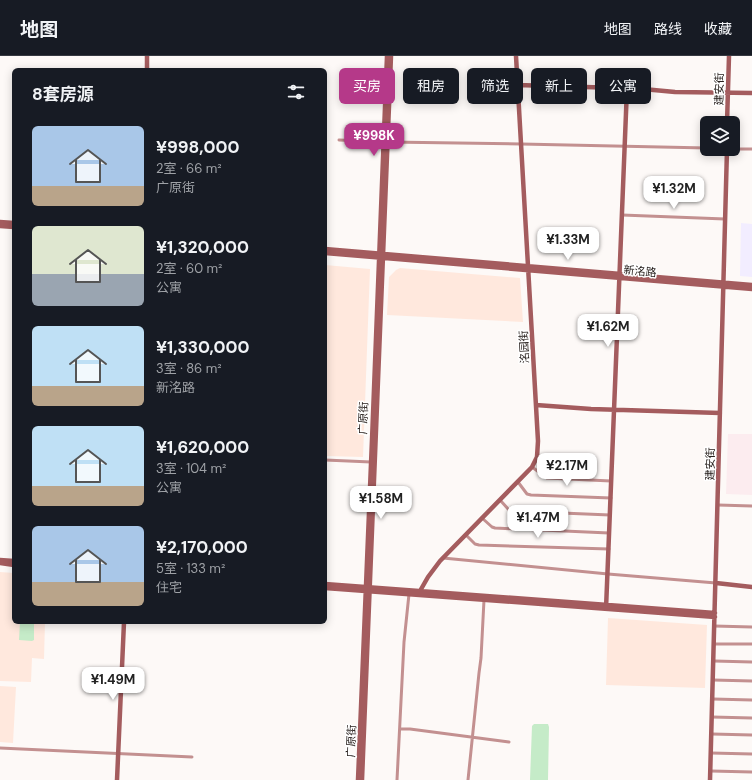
<!DOCTYPE html>
<html lang="zh">
<head>
<meta charset="utf-8">
<style>
  body { margin:0; font-family:"DM Sans","Noto Sans SC",sans-serif; background:#20242c; color:#f1f3f6; height:100vh; display:flex; flex-direction:column; font-size:15px; white-space:nowrap }
  * { box-sizing:border-box; margin:0 }
  p { font-size:13px; color:#9ea1a6 }
  .icon { flex:none; width:22px; height:22px; fill:none; stroke:currentColor; stroke-width:2; stroke-linecap:round; stroke-linejoin:round }
  .map { position:relative; flex:1; overflow:hidden }
  .drawer { position:absolute; left:12px; top:12px; width:315px; height:556px; display:flex; flex-direction:column; background:#171b24; border-radius:6px; box-shadow:0 2px 10px #0003 }
  .drawer>* { flex:none }
  .hud { position:absolute; left:339px; top:12px; width:353px; height:36px; display:flex; gap:8px }
  .buttons { position:absolute; left:700px; top:60px; display:grid; gap:8px }
  .buttons a { display:grid; place-items:center; width:40px; height:40px; border-radius:6px; background:#171b24; box-shadow:0 2px 10px #0003; font-size:20px }
  .price { position:absolute; translate:-50% -34px; padding:0 9px; border-radius:8px; background:#fff; color:#222; font-size:13px; line-height:26px; filter:drop-shadow(0 1px 2px #0008) }
  .price::after { content:''; position:absolute; left:50%; top:24px; width:12px; height:9px; margin-left:-6px; background:inherit; clip-path:polygon(0 0,100% 0,50% 100%) }
  .price.selected { background:#b53989; color:#fff }
  ul { padding:0; list-style:none }
  li { display:flex; align-items:center; gap:12px; height:100px; padding:0 20px }
  li span { display:grid; place-items:center; flex:none; width:112px; height:80px; border-radius:6px; color:#555 }
  li>.icon { margin-inline-start:auto }
  span .icon { width:48px; height:48px; fill:#fffc; stroke-width:1 }
  li b { font-size:17px }
  h2 { display:flex; justify-content:space-between; align-items:center; height:48px; padding:0 20px; font-size:17px }
  .pill { padding:0 14px; border-radius:6px; background:#171b24; box-shadow:0 2px 10px #0003; font-size:14px; line-height:36px }
  .pill.selected { background:#b53989; color:#fff }
  header { display:flex; align-items:center; gap:24px; box-sizing:border-box; height:56px; padding:0 20px; background:#171b24; border-bottom:1px solid #363941 }
  header strong { font-size:19px }
  nav { display:flex; gap:22px; margin-inline-start:auto; font-size:14px }
  .map>svg:first-child { display:block }
  .built { fill:#ffe8dd }
  .education { fill:#fcecef }
  .medical { fill:#f2edff }
  .green { fill:#c5ebc8 }
  .lines { fill:none; stroke-linecap:round; stroke-linejoin:round }
  .street { stroke:#c39090; stroke-width:3 }
  .secondary { stroke:#a45c5e; stroke-width:4.5 }
  .labels { text-anchor:middle; stroke-width:3; stroke-linejoin:round; paint-order:stroke }
  .street-label { font-size:11px; fill:#28211e; stroke:#fff }
</style>
</head>
<body>
<header>
<strong>地图</strong>
<nav><a>地图</a><a>路线</a><a>收藏</a></nav>
</header>
<div class="map">
<svg width="752" height="724" viewBox="0 0 752 724">
  <rect width="100%" height="100%" fill="#fdf9f7"/>
  <!-- built -->
  <path class="built" d="M325,209L370,213L363,401L325,400Z
    M400,212L520,222L523,266L387,259L389,221L396,214Z
    M0,516L14,517V566H45L44,603L32,602L31,626L0,625Z
    M608,562L707,569L705,632L606,629Z
    M0,630L16,631L13,687L0,686Z"/>
  <!-- education -->
  <path class="education" d="M728,378H752V439L726,438Z"/>
  <!-- medical -->
  <path class="medical" d="M741,167L752,168V221L740,220Z"/>
  <!-- green -->
  <path class="green" d="M20,566H34V584L32,585L19,584Z
    M534,668H548L549,671L548,724H530L532,670Z"/>
  <g class="lines">
    <!-- street -->
    <path class="street" d="M339,84L388,86L521,88L707,92
      M733,93H752
      M622,159L725,163
      M325,404L371,406
      M532,411L547,422L611,425
      M518,426L527,438L531,439L611,442
      M500,444L509,454L513,455L610,459
      M718,449L752,450
      M482,462L492,471L495,472L609,477
      M466,479L475,488L479,489L609,493
      M443,502L608,518L716,527
      M714,570L752,571
      M714,588H752
      M714,605L752,606
      M713,624L752,625
      M713,643L752,644
      M712,661L752,662
      M400,673H410L509,686
      M712,678L752,679
      M0,692L192,701
      M711,697L752,698
      M711,715L752,716
      M397,724L404,586L409,538
      M468,724L479,617L481,602L484,544"/>
    <!-- secondary -->
    <path class="secondary" d="M147,14V0
      M517,29L619,32L643,33L675,36L752,37
      M727,67L729,0
      M0,166L14,167
      M0,170L14,171
      M325,193L752,229
      M325,197L752,233
      M536,349L591,353L720,357
      M0,504L14,505
      M0,507L14,509
      M716,527L752,531
      M325,528L715,557
      M325,532L715,561
      M420,535L428,521L440,505L532,411L537,401L538,385L516,0
      M606,553L627,32
      M117,724L124,566
      M358,724C369,483 377,241 387,0
      M362,724L391,0
      M710,724L727,93"/>
  </g>
  <g class="labels">
    <!-- street labels -->
    <g class="street-label">
      <text transform="translate(719 33) rotate(-89)" y="4">建安街</text>
      <text transform="translate(640 215) rotate(5)" y="4">新洺路</text>
      <text transform="translate(524 291) rotate(-93)" y="4">洺园街</text>
      <text transform="translate(363 362) rotate(-88)" y="4">广原街</text>
      <text transform="translate(710 408) rotate(-89)" y="4">建安街</text>
      <text transform="translate(351 685) rotate(-88)" y="4">广原街</text>
    </g>
  </g>
</svg>
<div class="buttons">
<a><svg class="icon" aria-label="layers" viewBox="0 0 24 24"><path d="M12 4l9 5-9 5-9-5zM3 14l9 5 9-5"/></svg></a>
</div>
<b class="price selected" style="left:374px;top:101px">¥998K</b>
<b class="price" style="left:674px;top:154px">¥1.32M</b>
<b class="price" style="left:568px;top:205px">¥1.33M</b>
<b class="price" style="left:608px;top:292px">¥1.62M</b>
<b class="price" style="left:567px;top:431px">¥2.17M</b>
<b class="price" style="left:381px;top:464px">¥1.58M</b>
<b class="price" style="left:538px;top:483px">¥1.47M</b>
<b class="price" style="left:113px;top:645px">¥1.49M</b>
<div class="hud">
<a class="pill selected">买房</a>
<a class="pill">租房</a>
<a class="pill">筛选</a>
<a class="pill">新上</a>
<a class="pill">公寓</a>
</div>
<section class="drawer">
<h2>8套房源<svg class="icon" aria-label="filters" viewBox="0 0 24 24"><path d="M4 7h16M4 17h16"/><circle cx="9" cy="7" r="2"/><circle cx="15" cy="17" r="2"/></svg></h2>
<ul>
<li><span style="background:linear-gradient(#a9c7e8 75%,#b9a48a 0)"><svg class="icon" aria-label="home" viewBox="0 0 24 24"><path d="M3 11l9-7 9 7M6 9v11h12V9"/></svg></span><div><b>¥998,000</b><p>2室 · 66 m²</p><p>广原街</p></div></li>
<li><span style="background:linear-gradient(#dfe7d0 60%,#9aa5b1 0)"><svg class="icon" aria-label="home" viewBox="0 0 24 24"><path d="M3 11l9-7 9 7M6 9v11h12V9"/></svg></span><div><b>¥1,320,000</b><p>2室 · 60 m²</p><p>公寓</p></div></li>
<li><span style="background:linear-gradient(#bfe0f5 75%,#b9a48a 0)"><svg class="icon" aria-label="home" viewBox="0 0 24 24"><path d="M3 11l9-7 9 7M6 9v11h12V9"/></svg></span><div><b>¥1,330,000</b><p>3室 · 86 m²</p><p>新洺路</p></div></li>
<li><span style="background:linear-gradient(#bfe0f5 75%,#b9a48a 0)"><svg class="icon" aria-label="home" viewBox="0 0 24 24"><path d="M3 11l9-7 9 7M6 9v11h12V9"/></svg></span><div><b>¥1,620,000</b><p>3室 · 104 m²</p><p>公寓</p></div></li>
<li><span style="background:linear-gradient(#a9c7e8 70%,#b9a48a 0)"><svg class="icon" aria-label="home" viewBox="0 0 24 24"><path d="M3 11l9-7 9 7M6 9v11h12V9"/></svg></span><div><b>¥2,170,000</b><p>5室 · 133 m²</p><p>住宅</p></div></li>
</ul>
</section>
</div>
</body>
</html>
